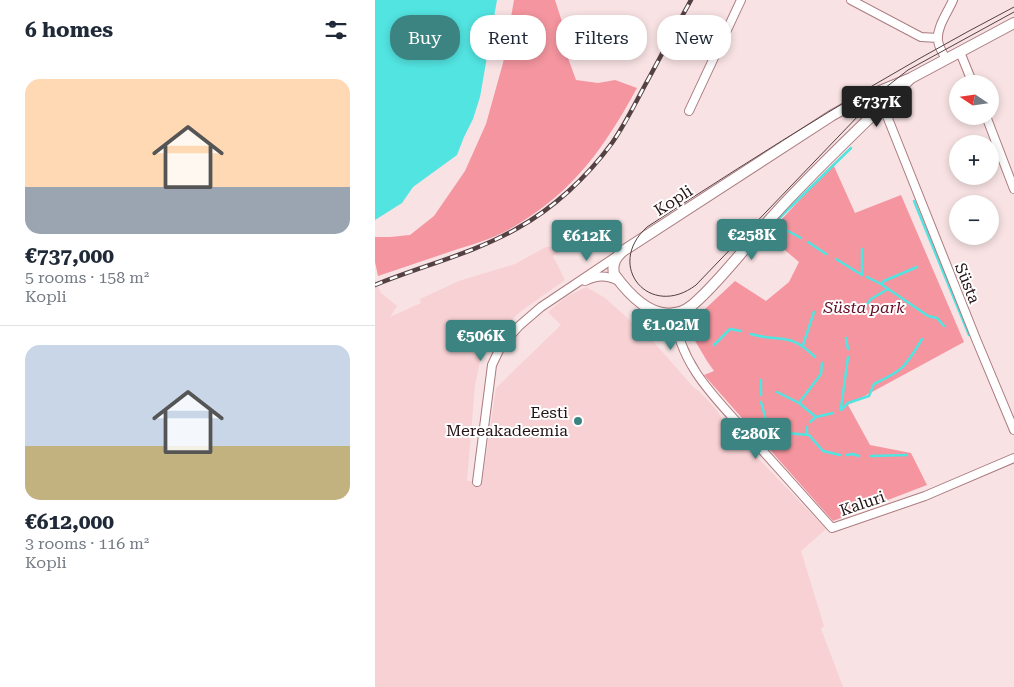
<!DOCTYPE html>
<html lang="en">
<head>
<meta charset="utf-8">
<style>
  body { margin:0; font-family:"Roboto Serif",serif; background:#f2f2f3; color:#1f2937; height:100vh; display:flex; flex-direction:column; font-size:19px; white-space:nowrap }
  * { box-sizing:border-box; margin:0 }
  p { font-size:16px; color:#747a83 }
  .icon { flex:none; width:28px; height:28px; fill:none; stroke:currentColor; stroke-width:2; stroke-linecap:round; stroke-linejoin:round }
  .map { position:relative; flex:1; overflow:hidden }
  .sheet { display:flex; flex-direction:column; background:#fff; width:375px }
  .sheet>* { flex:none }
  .guide { position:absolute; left:15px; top:15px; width:475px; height:45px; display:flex; gap:10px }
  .needle { width:32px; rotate:283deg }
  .controls { position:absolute; left:574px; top:75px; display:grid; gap:10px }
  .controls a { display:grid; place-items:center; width:50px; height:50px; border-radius:50%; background:#fff; box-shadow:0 2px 8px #0003; font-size:25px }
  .price { position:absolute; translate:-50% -42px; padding:0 11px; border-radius:5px; background:#3b8482; color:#fff; font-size:16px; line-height:32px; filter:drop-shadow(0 1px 2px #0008) }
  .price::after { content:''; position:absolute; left:50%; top:30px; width:15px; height:11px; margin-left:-8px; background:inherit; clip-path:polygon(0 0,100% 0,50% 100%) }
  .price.on { background:#222; color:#fff }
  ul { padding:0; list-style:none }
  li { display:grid; align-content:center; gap:10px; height:265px; padding:0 25px }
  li+li { border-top:1px solid #e0e1e3 }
  li span { display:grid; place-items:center; height:155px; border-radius:15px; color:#555 }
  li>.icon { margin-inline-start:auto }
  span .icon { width:90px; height:90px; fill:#fffc; stroke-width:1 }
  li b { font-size:21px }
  h2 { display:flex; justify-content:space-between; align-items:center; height:60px; padding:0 25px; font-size:21px }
  .pill { padding:0 18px; border-radius:20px; background:#fff; box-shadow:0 2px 8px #0003; font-size:18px; line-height:45px }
  .pill.on { background:#3b8482; color:#fff }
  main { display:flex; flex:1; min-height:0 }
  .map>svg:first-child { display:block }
  .built { fill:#f7d1d4 }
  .green { fill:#f4959f }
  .water { fill:#52e4e1 }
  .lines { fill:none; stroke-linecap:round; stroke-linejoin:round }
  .stream { stroke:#52e4e1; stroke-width:2.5 }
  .minor-casing { stroke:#ac7b7f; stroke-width:10 }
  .tertiary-casing { stroke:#ac7b7f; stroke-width:12 }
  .minor { stroke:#fff; stroke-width:8 }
  .tertiary { stroke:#fff; stroke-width:10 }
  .tram { stroke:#544143; stroke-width:1 }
  .rail-casing { stroke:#544143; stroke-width:4.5 }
  .rail { stroke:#fff; stroke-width:2.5; stroke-dasharray:8; stroke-linecap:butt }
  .poi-dot { fill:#3b8482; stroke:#fff; stroke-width:2 }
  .labels { text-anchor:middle; stroke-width:4; stroke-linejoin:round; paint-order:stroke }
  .street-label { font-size:16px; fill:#261416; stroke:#fff }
  .park-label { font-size:16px; font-style:italic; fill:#660c23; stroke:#fff }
  .poi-label { font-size:16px; fill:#261416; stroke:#fff; text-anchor:end }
</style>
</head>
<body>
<main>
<section class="sheet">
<h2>6 homes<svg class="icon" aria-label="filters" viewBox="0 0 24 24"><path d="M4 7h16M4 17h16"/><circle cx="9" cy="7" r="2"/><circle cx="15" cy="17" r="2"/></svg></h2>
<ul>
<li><span style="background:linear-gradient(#ffd9b3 70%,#9aa5b1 0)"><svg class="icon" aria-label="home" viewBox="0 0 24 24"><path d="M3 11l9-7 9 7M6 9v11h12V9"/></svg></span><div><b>€737,000</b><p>5 rooms · 158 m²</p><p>Kopli</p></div></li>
<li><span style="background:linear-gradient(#c9d6e8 65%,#c2b280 0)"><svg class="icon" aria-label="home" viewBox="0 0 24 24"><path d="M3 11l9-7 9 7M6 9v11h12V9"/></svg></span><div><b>€612,000</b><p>3 rooms · 116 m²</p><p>Kopli</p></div></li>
</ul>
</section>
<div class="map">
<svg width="639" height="687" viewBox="0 0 639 687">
  <rect width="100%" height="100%" fill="#f8e2e3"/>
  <!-- built -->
  <path class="built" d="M189,246L190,249L178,256L190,280L146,311L108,347L100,385L92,481L107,482L121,388L186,325L173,312L191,297L211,287L230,298L277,340L319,388L324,391L339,407L355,429L451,529L426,551L449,626L446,629L468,687H0V280L6,293L22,306L15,317L46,303L45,299L84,281L140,264L171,247Z"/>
  <!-- green -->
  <path class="green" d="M139,0H180L189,28L193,58L201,80L223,83L240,80L262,88C229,148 200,190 140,226C122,237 102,243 83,249C56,258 30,267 3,276L0,262V237H15L35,235L59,216L90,171L111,124L128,63Z
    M458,164L480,213L526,195L589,342L473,405L495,445L536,453L552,485L458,521L329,375L339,371L332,361L313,329L314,324L360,281L391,301L414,282L424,262L392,235Z"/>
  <!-- water -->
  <path class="water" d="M0,0H122L105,97L98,119L89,137L82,155L38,187L27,203L0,220Z"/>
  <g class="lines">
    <!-- stream -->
    <path class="stream" d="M539,201L594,335
      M393,229L476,148
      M409,229L426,238
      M433,242L451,254
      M461,259L487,275V249
      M492,277L506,284L553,316L562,318L569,326
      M506,284L509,281L542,267
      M489,308L496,299L513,289
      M376,334C406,343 414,331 440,357
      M471,338L473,349
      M339,345L355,329L366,331
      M428,345L439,312
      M386,380V395
      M402,392L424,403L441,417
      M386,402L394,431
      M424,403L446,374L447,363
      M466,408L473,357
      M466,410L473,403L494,396L499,384C529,370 530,367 547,339
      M435,422L441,417L458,413
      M388,431L434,435L448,451L465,455
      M432,435V427
      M472,455L478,454L484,456
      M496,456L532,455"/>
    <!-- minor casing -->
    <g class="minor-casing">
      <path id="minor" d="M476,0L546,37L563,38
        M585,52L598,84
        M571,59C568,54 564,47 563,41C561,28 573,12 578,0
        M503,91L507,95L508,106L601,339L639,430
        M314,111L366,0
        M611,116L639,189
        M210,281C223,275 231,275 244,281
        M299,313C305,368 344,401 378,440C404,469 431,499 457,528L550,496L639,458
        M102,482L117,365L126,346L144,326L166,307L242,256"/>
    </g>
    <!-- tertiary casing -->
    <g class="tertiary-casing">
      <path id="tertiary" d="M536,78C489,124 440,169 396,218C372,245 350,275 323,300C317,306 309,312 300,313C275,318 252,292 239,274C237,264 240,258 248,251L456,116L488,98L536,78L639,23"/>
    </g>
    <!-- minor -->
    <use href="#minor" class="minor"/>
    <!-- tertiary -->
    <use href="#tertiary" class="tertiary"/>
    <!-- tram -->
    <path class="tram" d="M639,7C512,73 392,149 272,227C229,266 275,320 321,285L510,88L533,70L639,12"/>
    <!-- rail casing -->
    <g class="rail-casing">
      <path id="rail" d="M0,285C46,266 97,254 141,229C178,209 212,177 237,143C249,126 259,106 269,87C285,58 300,29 316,0"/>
    </g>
    <!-- rail -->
    <use href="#rail" class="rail"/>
  </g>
  <!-- markers -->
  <circle class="poi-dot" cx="203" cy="421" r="5"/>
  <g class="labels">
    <!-- street labels -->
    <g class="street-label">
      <text transform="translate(298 200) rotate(-33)" y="6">Kopli</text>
      <text transform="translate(593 283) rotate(68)" y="6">Süsta</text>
      <text transform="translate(487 503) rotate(-19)" y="6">Kaluri</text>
    </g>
    <!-- park labels -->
    <g class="park-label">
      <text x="489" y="313">Süsta park</text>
    </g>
    <!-- poi labels -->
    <g class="poi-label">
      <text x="193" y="418">Eesti<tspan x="193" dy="18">Mereakadeemia</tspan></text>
    </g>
  </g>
</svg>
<div class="controls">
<a><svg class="needle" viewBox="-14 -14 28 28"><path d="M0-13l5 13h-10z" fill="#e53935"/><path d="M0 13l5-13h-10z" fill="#747a83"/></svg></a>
<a>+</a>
<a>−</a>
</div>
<b class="price on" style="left:502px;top:128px">€737K</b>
<b class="price" style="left:377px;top:261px">€258K</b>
<b class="price" style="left:212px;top:262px">€612K</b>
<b class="price" style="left:296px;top:351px">€1.02M</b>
<b class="price" style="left:106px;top:362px">€506K</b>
<b class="price" style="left:381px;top:460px">€280K</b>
<div class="guide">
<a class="pill on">Buy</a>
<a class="pill">Rent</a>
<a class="pill">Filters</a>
<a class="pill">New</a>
</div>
</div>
</main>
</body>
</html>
